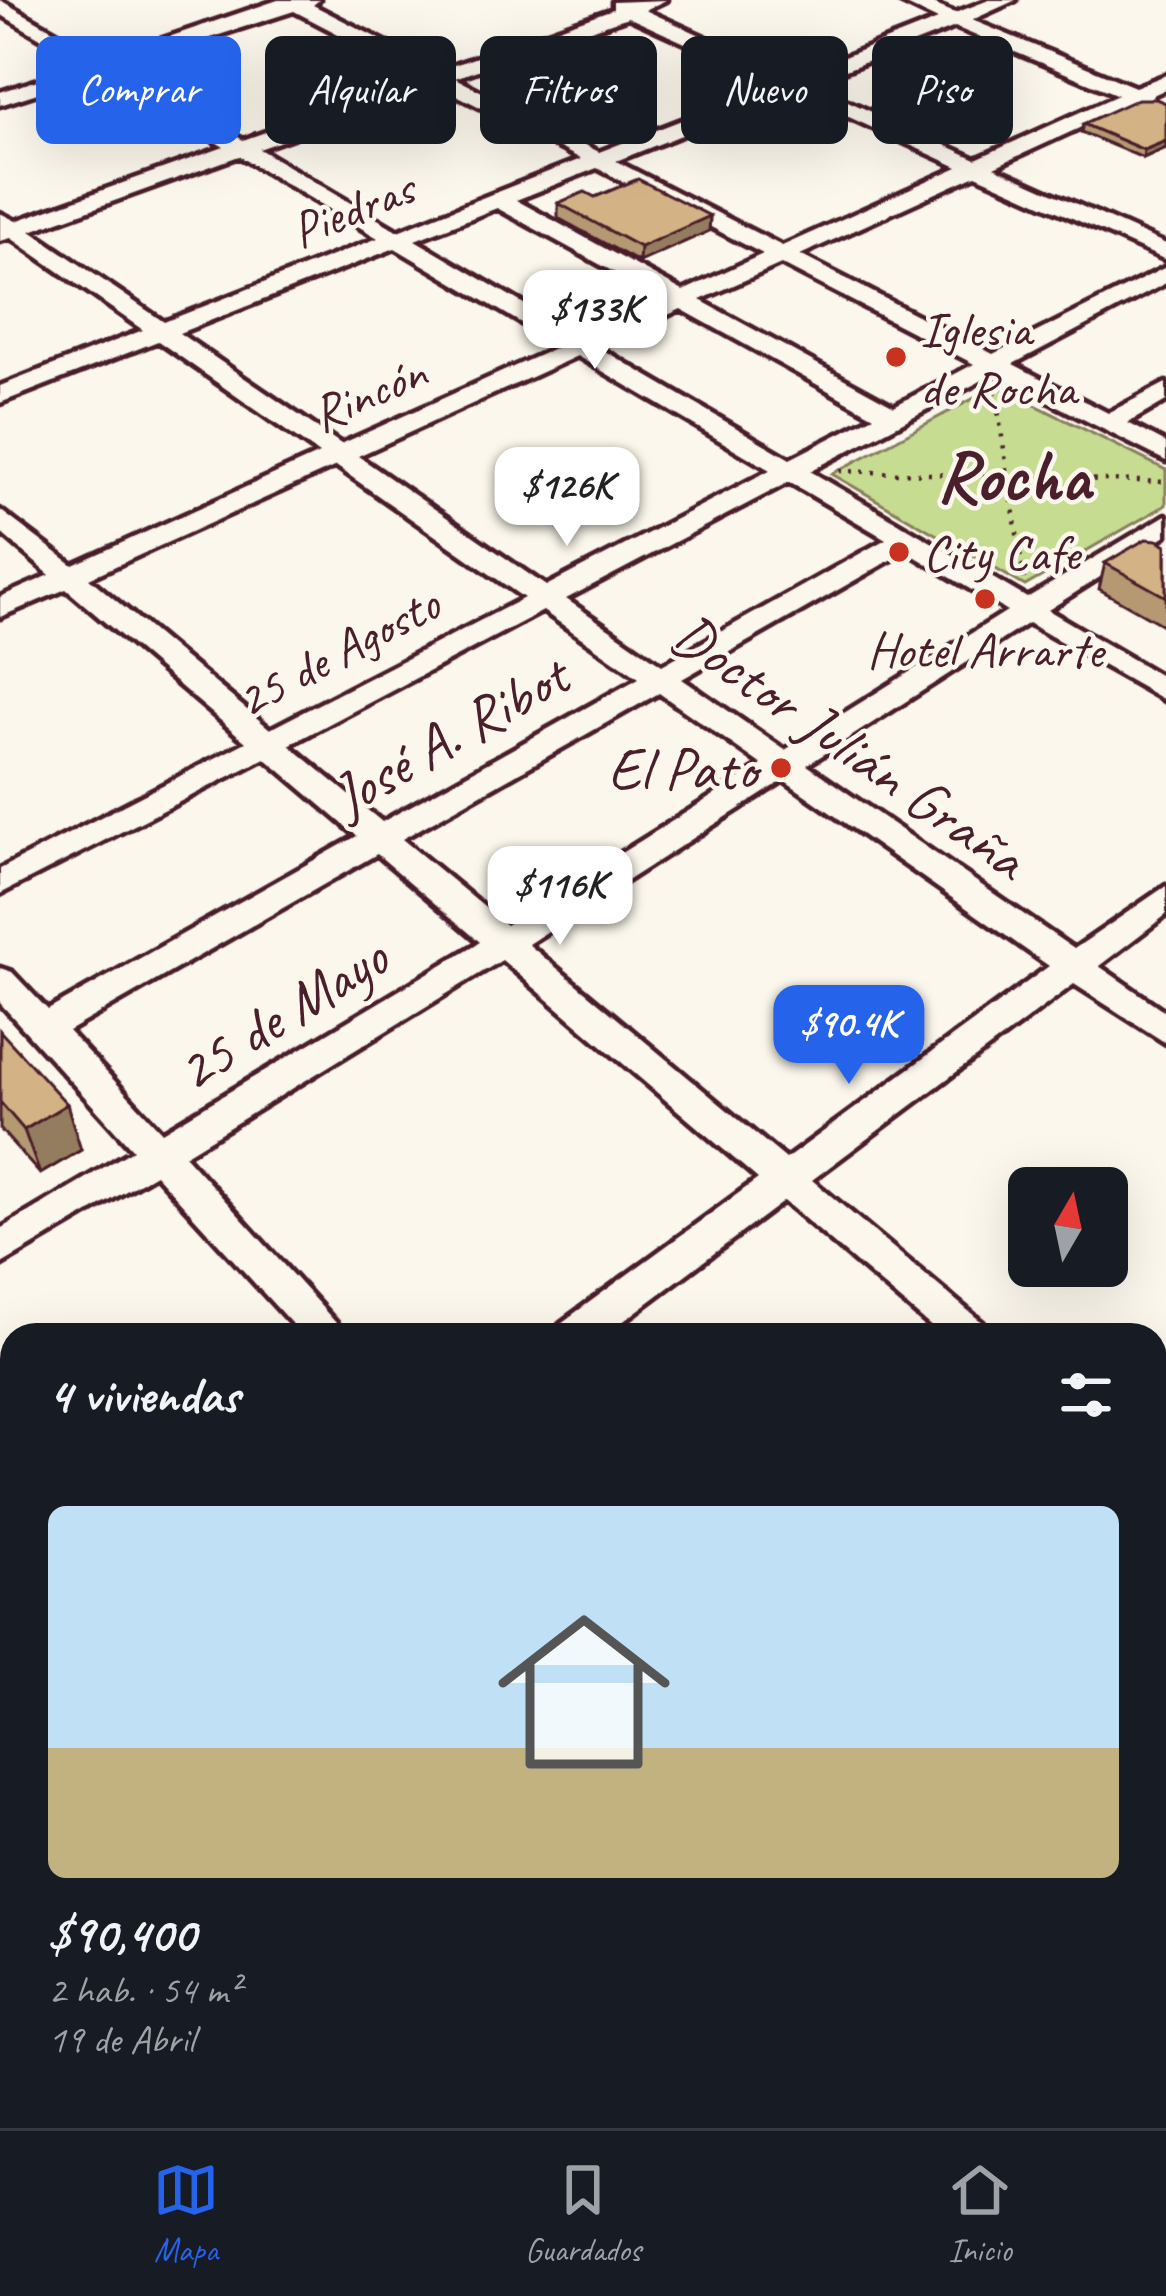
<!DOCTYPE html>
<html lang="es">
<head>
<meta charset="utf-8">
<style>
  body { margin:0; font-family:Caveat,sans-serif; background:#242831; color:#f1f3f6; height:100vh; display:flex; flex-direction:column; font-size:45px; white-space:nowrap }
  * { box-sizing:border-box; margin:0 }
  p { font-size:39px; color:#9ea1a6 }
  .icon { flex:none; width:66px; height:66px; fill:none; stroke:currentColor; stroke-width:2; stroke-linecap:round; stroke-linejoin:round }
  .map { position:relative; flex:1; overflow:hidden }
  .panel { position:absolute; left:0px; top:1323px; width:1167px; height:807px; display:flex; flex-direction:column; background:#171b24; border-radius:36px 36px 0 0; box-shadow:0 12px 48px #0002 }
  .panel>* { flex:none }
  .guide { position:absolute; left:36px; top:36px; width:1095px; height:108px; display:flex; gap:24px }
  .needle { width:78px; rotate:9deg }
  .fabs { position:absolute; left:1008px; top:1167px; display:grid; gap:24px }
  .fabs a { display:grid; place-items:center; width:120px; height:120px; border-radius:18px; background:#171b24; box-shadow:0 12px 48px #0002; font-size:60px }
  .price { position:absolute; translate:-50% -102px; padding:0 27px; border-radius:24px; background:#fff; color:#222; font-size:39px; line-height:78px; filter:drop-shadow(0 3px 6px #0008) }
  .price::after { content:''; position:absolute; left:50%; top:72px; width:36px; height:27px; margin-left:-18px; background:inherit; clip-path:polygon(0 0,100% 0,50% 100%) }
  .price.current { background:#2563eb; color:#fff }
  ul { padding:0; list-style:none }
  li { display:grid; align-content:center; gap:24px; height:636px; padding:0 48px }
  li span { display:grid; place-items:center; height:372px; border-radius:18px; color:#555 }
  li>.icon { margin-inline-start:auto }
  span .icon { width:216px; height:216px; fill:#fffc; stroke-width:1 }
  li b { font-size:51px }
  h2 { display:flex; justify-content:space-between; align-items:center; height:144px; padding:0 48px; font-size:51px }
  .pill { padding:0 42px; border-radius:18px; background:#171b24; box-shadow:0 12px 48px #0002; font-size:42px; line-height:108px }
  .pill.current { background:#2563eb; color:#fff }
  .dock { display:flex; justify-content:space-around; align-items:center; height:168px; border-top:3px solid #363941; background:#171b24; font-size:33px; color:#9ea1a6 }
  .dock a { display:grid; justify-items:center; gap:6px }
  .dock .current { color:#2563eb }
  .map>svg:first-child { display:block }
  .green { fill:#c6dc91; stroke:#887e5e; stroke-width:3 }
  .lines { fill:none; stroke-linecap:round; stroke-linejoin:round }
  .minor-casing { stroke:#4a1f2b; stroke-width:9 }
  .path { stroke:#4a1f2b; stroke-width:4.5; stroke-dasharray:3 8; stroke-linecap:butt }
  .minor { fill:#fbf7ec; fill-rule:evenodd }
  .wall { fill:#b59973; stroke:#4a1f2b; stroke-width:3 }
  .shaded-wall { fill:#947d5e; stroke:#4a1f2b; stroke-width:3 }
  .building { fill:#d3b286; stroke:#4a1f2b; stroke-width:3 }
  .poi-dot { fill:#c8321e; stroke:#fbf7ec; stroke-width:4.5 }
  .labels { text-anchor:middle; stroke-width:9; stroke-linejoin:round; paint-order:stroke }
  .far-street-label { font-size:51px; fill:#4a1f2b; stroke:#fbf7ec }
  .far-poi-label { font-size:51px; fill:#4a1f2b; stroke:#fbf7ec; text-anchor:start }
  .street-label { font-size:60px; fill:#4a1f2b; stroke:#fbf7ec }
  .poi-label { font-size:60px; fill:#4a1f2b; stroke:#fbf7ec; text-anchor:end }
  .far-town-label { font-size:72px; font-weight:bold; fill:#4a1f2b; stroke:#fbf7ec }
</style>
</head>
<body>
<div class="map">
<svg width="1166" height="2128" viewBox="0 0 1166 2128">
  <rect width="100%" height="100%" fill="#fbf7ec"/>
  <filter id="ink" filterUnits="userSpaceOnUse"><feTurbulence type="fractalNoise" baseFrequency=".00833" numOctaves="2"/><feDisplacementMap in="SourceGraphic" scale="24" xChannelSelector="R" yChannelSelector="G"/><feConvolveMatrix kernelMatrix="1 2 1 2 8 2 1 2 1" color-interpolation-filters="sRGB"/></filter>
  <g filter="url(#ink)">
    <!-- green -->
    <path class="green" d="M997,386L1166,470V505L1025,586L832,474Z"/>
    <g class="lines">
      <!-- minor casing -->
      <g class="minor-casing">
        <path id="minor" d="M0,0L104,59L278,0H319L313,5L440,70L613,9V2L666,0L645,10L793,77L938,20L896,0H923L955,13L989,0H1016L972,20L1135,87L1166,75V89L1153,95V103L1136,102L994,167L1166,244V260L976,175L800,255L993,354L1166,267V283L1013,364L1108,413L1166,383V401L1128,423L1166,443V461L994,374L810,471L1027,598L1166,515V535L1048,610L1166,679V701L1028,623L807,765L1074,949L1166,886V915L1099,966L1166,1012V1043L1074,984L812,1180L983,1323L989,1335H941L784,1201L605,1335H555L561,1323L758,1179L502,960L184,1155L347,1335H302L155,1174L0,1265V1229L133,1150L0,1003V968L12,972L48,1010L357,836L265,758L0,894V869L246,742L66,589L0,617V597L50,575L0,532V510L73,565L319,454L158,341L0,403V386L143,330L11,238L0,241V213L16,221L224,147L100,73L0,105V92L86,65L0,14ZM294,11L421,77L243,140L119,67ZM628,17L775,84L599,152L455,78ZM955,27L1118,95L976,159L810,84ZM437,85L581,159L398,231L259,149ZM792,91L958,167L782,246L616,161ZM239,156L378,238L164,322L31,231ZM597,168L763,254L683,291L516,200ZM497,208L663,299L580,337L415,240ZM395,248L560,346L341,444L179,333ZM781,264L974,364L894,406L700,300ZM681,309L874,416L790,459L598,347ZM577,356L770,470L546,586L358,456ZM336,466L524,598L270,729L89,578ZM789,482L886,539L662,665L566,599ZM906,551L1007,611L785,750L682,679ZM543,611L639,678L382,822L289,745ZM659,693L762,765L506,925L402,839ZM784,780L1049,966L786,1159L528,944ZM377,854L480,942L162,1132L68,1031Z
          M1166,1466V1510L1155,1514V1470Z
          M12,1723V1773L0,1778V1728Z
          M0,1844L12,1849V1911L0,1906Z
          M142,2118H196L200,2128H146Z
          M460,2118H519L515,2128H456Z
          M1027,2118H1085L1089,2128H1031Z"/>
      </g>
      <!-- path -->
      <path class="path" d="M995,391L1024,579
        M840,471L1166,482"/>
      <!-- minor -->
      <use href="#minor" class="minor"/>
    </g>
    <!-- wall -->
    <path class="wall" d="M1166,103V148L1143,158L1081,132L1083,124Z
      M595,197L710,216L709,231L639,262L558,218V203Z
      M1166,545V627L1099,589L1105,563Z
      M0,1031L81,1150L40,1174L0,1129Z"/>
    <!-- shaded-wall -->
    <path class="shaded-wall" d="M1166,141V148L1143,158L1144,150Z
      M710,216L709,231L639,262L640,247Z
      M67,1104L81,1150L40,1174L24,1130Z"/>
    <!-- building -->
    <path class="building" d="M1138,99H1156L1166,103V141L1144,150L1083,124Z
      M638,179L710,216L640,247L558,203L585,192L595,197Z
      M1146,539L1157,540L1166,545V597L1105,563Z
      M0,1031L67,1104L24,1130L0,1102Z"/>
  </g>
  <!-- markers -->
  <g class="poi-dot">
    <circle cx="896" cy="357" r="12"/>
    <circle cx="899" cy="552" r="12"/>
    <circle cx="985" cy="599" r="12"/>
    <circle cx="781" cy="768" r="12"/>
  </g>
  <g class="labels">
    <!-- far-street labels -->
    <g class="far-street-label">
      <text transform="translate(352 208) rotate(-22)" y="18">Piedras</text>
      <text transform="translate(368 392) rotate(-24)" y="18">Rincón</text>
      <text transform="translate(337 651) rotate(-28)" y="18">25 de Agosto</text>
    </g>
    <!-- far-poi labels -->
    <g class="far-poi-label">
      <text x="920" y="346">Iglesia<tspan x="920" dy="59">de Rocha</tspan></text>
      <text x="923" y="570">City Cafe</text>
      <text x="985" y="667" text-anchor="middle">Hotel Arrarte</text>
    </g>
    <!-- street labels -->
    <g class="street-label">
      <text transform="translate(449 735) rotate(-30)" y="21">José A. Ribot</text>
      <text transform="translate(850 745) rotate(35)" y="21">Doctor Julián Graña</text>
      <text transform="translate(281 1013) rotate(-32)" y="21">25 de Mayo</text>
    </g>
    <!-- poi labels -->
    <g class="poi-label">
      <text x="757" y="789">El Pato</text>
    </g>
    <!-- far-town labels -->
    <g class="far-town-label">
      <text x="1013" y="500">Rocha</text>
    </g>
  </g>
</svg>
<div class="fabs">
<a><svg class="needle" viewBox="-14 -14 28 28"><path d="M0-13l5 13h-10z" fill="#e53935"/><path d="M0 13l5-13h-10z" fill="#9ea1a6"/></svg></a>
</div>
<b class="price" style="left:595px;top:372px">$133K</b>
<b class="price" style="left:567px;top:549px">$126K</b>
<b class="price" style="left:560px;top:948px">$116K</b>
<b class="price current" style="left:849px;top:1087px">$90.4K</b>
<div class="guide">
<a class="pill current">Comprar</a>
<a class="pill">Alquilar</a>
<a class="pill">Filtros</a>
<a class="pill">Nuevo</a>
<a class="pill">Piso</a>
</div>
<section class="panel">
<h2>4 viviendas<svg class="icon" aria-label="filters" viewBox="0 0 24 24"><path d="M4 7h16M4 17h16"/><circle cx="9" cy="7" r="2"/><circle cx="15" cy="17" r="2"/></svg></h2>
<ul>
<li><span style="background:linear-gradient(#bfe0f5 65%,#c2b280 0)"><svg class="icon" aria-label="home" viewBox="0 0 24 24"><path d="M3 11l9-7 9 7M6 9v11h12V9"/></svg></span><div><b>$90,400</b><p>2 hab. · 54 m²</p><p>19 de Abril</p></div></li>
</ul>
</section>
</div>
<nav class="dock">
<a class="current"><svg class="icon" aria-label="map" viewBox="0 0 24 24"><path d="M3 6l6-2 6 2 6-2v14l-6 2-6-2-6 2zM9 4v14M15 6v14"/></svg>Mapa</a>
<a><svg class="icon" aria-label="saved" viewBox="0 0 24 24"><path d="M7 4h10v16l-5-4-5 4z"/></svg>Guardados</a>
<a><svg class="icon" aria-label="home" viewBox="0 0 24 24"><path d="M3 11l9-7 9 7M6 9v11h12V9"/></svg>Inicio</a>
</nav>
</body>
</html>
